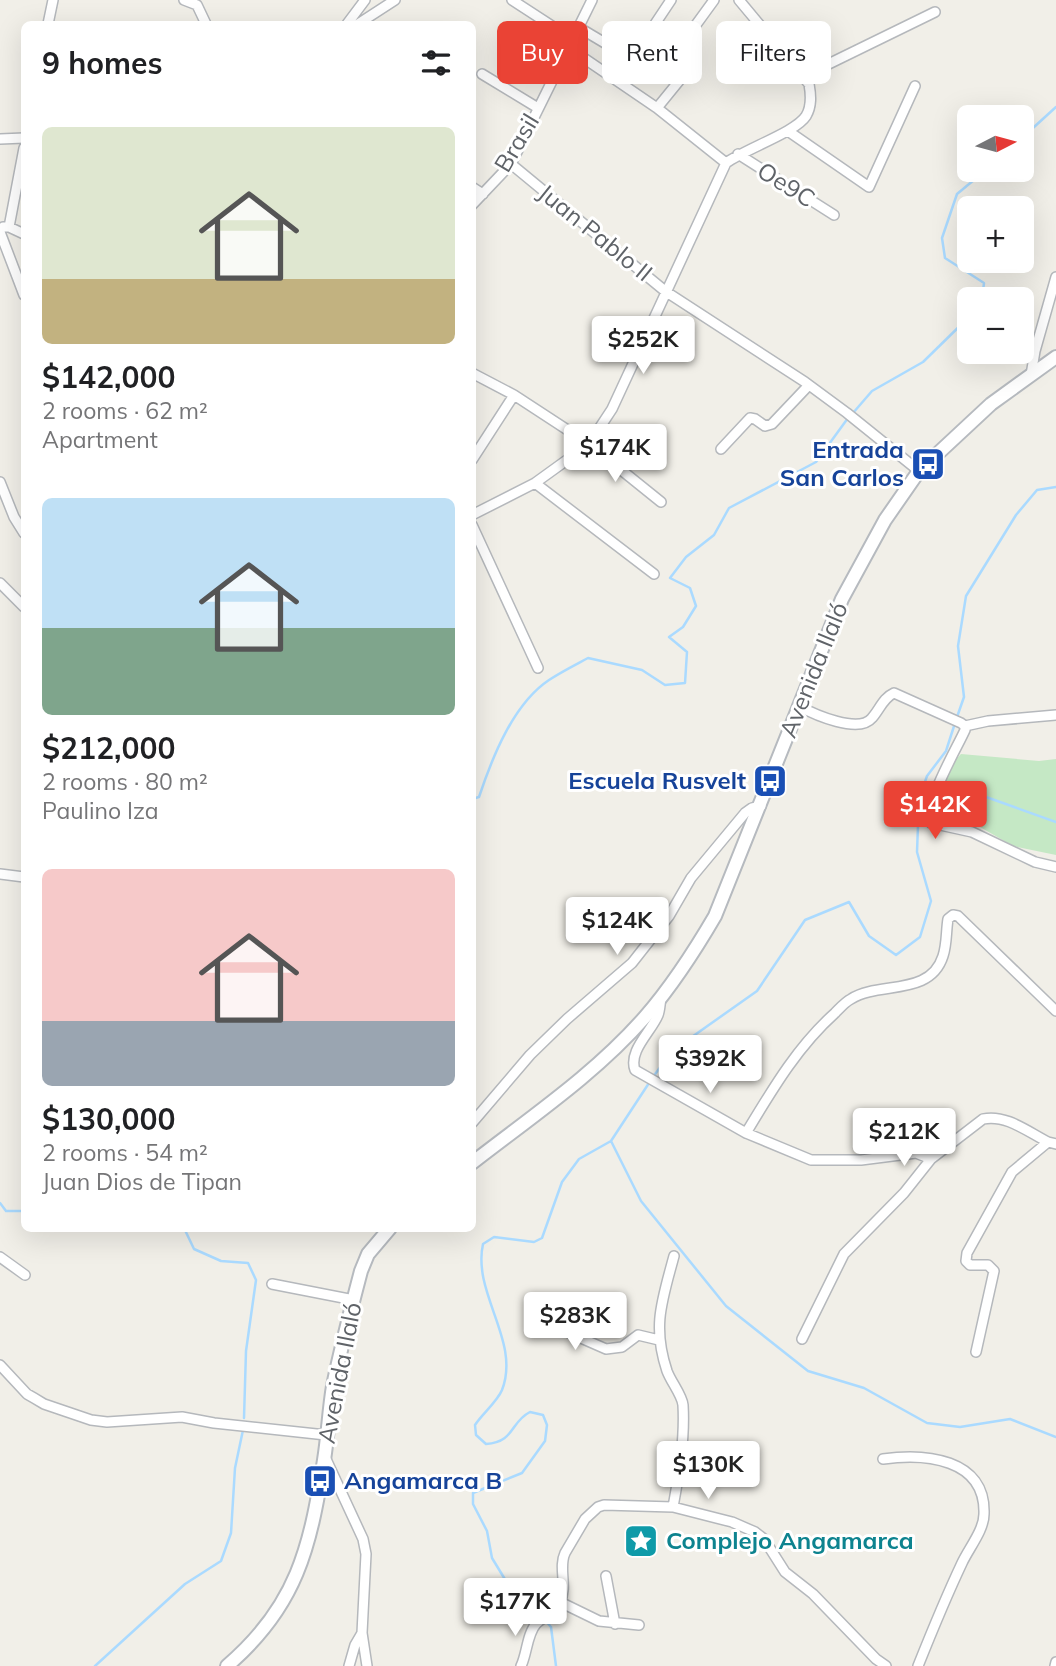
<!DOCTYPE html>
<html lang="en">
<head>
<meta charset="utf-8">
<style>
  body { margin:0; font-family:Mulish,sans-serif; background:#f2f2f2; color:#202124; height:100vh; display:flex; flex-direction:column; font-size:26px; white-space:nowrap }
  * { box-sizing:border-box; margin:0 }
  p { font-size:23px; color:#757577 }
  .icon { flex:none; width:38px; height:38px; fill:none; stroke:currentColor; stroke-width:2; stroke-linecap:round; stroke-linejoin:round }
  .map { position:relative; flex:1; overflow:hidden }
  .sheet { position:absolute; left:21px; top:21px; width:455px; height:1211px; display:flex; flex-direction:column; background:#fff; border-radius:10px; box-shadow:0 7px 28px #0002 }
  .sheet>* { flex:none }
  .hud { position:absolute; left:497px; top:21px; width:453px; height:63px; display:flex; gap:14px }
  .needle { width:46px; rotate:84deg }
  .fabs { position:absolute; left:957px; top:105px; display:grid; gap:14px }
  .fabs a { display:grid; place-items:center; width:77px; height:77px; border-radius:10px; background:#fff; box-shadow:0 7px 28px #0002; font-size:35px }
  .price { position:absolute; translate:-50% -60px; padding:0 16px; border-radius:7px; background:#fff; color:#222; font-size:23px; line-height:46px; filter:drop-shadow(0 2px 4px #0008) }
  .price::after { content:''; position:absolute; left:50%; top:42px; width:21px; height:16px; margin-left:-10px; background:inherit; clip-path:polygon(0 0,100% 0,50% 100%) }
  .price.selected { background:#ea4335; color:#fff }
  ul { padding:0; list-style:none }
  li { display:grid; align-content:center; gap:14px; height:371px; padding:0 21px }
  li span { display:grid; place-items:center; height:217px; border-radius:10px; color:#555 }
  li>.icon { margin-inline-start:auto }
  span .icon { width:126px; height:126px; fill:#fffc; stroke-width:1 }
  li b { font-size:30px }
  h2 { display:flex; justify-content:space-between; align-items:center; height:84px; padding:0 21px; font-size:30px }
  .tag { padding:0 24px; border-radius:10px; background:#fff; box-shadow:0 7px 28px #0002; font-size:24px; line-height:63px }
  .tag.selected { background:#ea4335; color:#fff }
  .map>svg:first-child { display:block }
  .green { fill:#c5e8c5 }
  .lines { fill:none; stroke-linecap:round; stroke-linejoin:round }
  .stream { stroke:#aadaff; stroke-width:2.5 }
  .street-casing { stroke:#b5b8bc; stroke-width:12 }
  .secondary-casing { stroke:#b6babf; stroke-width:16 }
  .street { stroke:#fff; stroke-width:9 }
  .secondary { stroke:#fff; stroke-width:12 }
  .labels { text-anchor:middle; stroke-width:6; stroke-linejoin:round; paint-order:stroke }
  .street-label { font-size:24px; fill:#5f6368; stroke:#fff }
  .transit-label { font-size:24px; font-weight:bold; fill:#164399; stroke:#fff; text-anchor:end }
  .culture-label { font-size:24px; font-weight:bold; fill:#0d838f; stroke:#fff; text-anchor:start }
</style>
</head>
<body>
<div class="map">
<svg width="1056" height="1666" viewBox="0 0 1056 1666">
  <rect width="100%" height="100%" fill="#f1efe8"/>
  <!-- green -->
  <path class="green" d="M961,754L1039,761L1056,759V855L1013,846L980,827L936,821C933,789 938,777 961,754Z"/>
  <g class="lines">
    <!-- stream -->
    <path class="stream" d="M1022,138L1056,107
      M982,299L984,283L945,258L942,238L957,194L986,170
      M853,413L872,391L923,362L970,316
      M957,717L964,697L958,646L966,596L1016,515L1037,490L1056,487
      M944,782L1056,822
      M472,799L479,797C492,758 513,704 549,680C561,672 575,665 588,658L642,670L665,685L685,683L687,652L669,637L683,627L696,606L690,588L670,578L686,557L714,535L729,508L816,462L848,418
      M653,1077L672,1051L757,991L805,920L849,902L869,936L896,955L920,937L931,901L917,852L919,799L927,776L946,751L955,723
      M611,1141L641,1201L726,1306L808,1371L864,1388L927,1423L960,1427L1010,1419L1056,1437
      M0,1203L6,1211H24
      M184,1228L194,1249L221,1261L248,1263L256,1280L246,1351L244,1418
      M540,1615L506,1581L492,1558L487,1531L473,1504V1493L522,1473L545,1441L547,1425L543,1415L530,1412C510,1422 515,1442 486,1444L476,1435L475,1425C482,1414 497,1402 502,1390C521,1341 472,1294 483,1244L494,1237L534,1242L542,1238L562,1182L579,1159L611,1141L649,1083
      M545,1620L551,1627L556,1666
      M95,1666L185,1584L221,1561L231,1533L235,1468L243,1430"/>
    <!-- street casing -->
    <g class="street-casing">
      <path id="street" d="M184,0L197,5L206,24
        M512,0L572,39
        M48,24L53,0
        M347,24L365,0
        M358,24L395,0
        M578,27L625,55
        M647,36L671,0
        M569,48L657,108
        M674,55L714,0
        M692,65L657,108L726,163
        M482,74L538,108
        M804,76L935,12
        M788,131L869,187L915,86
        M0,139L24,138
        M738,154L834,215
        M511,164L665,291L805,382L847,413L919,471
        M472,187L483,194
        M472,205L511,164L592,0
        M3,227H9L24,234
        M9,227L24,148
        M0,232L24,295
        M472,373L514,395L589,444L661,502
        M1031,375L1035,351L1056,277
        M721,449L750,418L755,419L765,426L772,424L809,385
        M472,460L514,395
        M0,482L14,517L24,533
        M535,483L654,574
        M472,515L535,483L589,444L612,409L726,163C745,149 796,132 806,116C812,106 811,95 809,84L739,0
        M472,525L538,668
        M0,583L24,607
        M799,706C815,715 859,734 872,718C880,709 883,698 894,693L961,723L965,726V730C956,750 924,803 931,823L972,832L1035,862L1056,867
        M965,726L988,721L1056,715
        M0,874L24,877
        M661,998C660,1003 660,1010 658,1015C651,1032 628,1051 635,1070L746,1133L811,1160H861L916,1153L931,1159L983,1119C1006,1114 1028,1132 1048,1142L1056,1144
        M472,1123L530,1055L567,1019L632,963L669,916L691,878L745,813L752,808L761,806
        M746,1133C772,1090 797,1047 835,1013C840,1008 845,1002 851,999C879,981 930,997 943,956C947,944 946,931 948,919L953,915L958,916L1056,1011
        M0,1257L25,1275
        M272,1284L354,1300
        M533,1298L534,1314L542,1321L606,1349L622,1347L638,1335L659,1340
        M802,1339L844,1254L904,1193L931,1159
        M976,1352L994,1271L988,1265H970L966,1261L967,1253L1012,1172L1048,1142
        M0,1365L27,1394L34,1398L44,1404L91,1420L107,1422L182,1417L214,1423L326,1435
        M325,1457L363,1539L366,1554L362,1633L367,1666
        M883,1459C924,1453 986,1458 984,1514C984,1530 969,1548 962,1563C946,1597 932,1631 918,1666
        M673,1507C679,1474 685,1439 683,1405C682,1395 671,1382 667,1371C652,1326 662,1301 674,1256
        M606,1576L615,1624
        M560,1602L599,1621L639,1625
        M349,1666L355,1645L362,1633
        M521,1666C527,1654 527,1634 536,1624C544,1616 555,1613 560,1602C568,1586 558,1568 565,1553L585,1519L598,1507L604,1505L673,1507L732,1522L755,1532L764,1539L785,1572L813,1594L876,1659L886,1666
        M1055,1666L1056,1662"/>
    </g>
    <!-- secondary casing -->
    <g class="secondary-casing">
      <path id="secondary" d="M472,1163C531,1117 595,1074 645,1017C672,986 694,952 715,916L842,599L885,520L919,471L991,404L1056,357
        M227,1666C297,1606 310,1548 324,1460C328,1435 329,1410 333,1386C341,1347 351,1309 361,1271L368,1254L390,1228"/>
    </g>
    <!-- street -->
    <use href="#street" class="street"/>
    <!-- secondary -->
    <use href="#secondary" class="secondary"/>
  </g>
  <!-- icons -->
  <defs>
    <g id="bus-square" transform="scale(1.75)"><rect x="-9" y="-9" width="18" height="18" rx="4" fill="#1a4fb4" stroke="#fff"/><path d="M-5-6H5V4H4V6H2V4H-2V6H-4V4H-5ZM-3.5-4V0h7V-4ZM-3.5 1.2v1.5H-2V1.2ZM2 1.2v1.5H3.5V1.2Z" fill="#fff"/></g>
    <g id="sight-square" transform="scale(1.75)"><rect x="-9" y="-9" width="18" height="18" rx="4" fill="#0f9aa8" stroke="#fff"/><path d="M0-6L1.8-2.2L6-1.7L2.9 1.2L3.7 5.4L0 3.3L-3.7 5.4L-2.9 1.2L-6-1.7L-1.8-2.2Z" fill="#fff"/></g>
  </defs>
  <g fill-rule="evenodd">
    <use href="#bus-square" x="928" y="464"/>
    <use href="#bus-square" x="770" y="781"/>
    <use href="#bus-square" x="320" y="1481"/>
    <use href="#sight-square" x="641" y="1541"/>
  </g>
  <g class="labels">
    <!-- street labels -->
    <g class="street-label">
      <text transform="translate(517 143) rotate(-59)" y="8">Brasil</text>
      <text transform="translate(786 185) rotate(32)" y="8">Oe9C</text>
      <text transform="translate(595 233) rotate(39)" y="8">Juan Pablo II</text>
      <text transform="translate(814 670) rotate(-68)" y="8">Avenida Ilaló</text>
      <text transform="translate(340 1373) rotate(-79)" y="8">Avenida Ilaló</text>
    </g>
    <!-- transit labels -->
    <g class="transit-label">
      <text x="904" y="458">Entrada<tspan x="904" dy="28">San Carlos</tspan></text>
      <text x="746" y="789">Escuela Rusvelt</text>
      <text x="344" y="1489" text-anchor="start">Angamarca B</text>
    </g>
    <!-- culture labels -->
    <g class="culture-label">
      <text x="666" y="1549">Complejo Angamarca</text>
    </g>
  </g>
</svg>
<div class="fabs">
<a><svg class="needle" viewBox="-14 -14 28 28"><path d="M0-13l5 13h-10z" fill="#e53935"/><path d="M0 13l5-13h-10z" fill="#757577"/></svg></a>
<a>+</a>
<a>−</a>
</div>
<b class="price" style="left:643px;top:376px">$252K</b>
<b class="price" style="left:615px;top:484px">$174K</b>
<b class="price selected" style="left:935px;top:841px">$142K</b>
<b class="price" style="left:617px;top:957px">$124K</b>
<b class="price" style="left:710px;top:1095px">$392K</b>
<b class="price" style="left:904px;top:1168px">$212K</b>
<b class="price" style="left:575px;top:1352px">$283K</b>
<b class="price" style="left:708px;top:1501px">$130K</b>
<b class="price" style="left:515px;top:1638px">$177K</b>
<div class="hud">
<a class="tag selected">Buy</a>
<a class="tag">Rent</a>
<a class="tag">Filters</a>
</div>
<section class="sheet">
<h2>9 homes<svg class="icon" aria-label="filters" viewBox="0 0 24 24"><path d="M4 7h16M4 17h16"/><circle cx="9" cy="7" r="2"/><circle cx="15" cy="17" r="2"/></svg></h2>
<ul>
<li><span style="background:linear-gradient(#dfe7d0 70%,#c2b280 0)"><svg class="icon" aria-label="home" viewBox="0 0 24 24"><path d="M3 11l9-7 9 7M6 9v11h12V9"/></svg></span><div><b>$142,000</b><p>2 rooms · 62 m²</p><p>Apartment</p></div></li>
<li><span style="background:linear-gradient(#bfe0f5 60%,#7fa58c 0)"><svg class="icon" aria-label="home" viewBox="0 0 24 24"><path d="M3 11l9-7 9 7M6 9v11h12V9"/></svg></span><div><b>$212,000</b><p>2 rooms · 80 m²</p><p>Paulino Iza</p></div></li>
<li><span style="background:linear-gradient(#f6c9c9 70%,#9aa5b1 0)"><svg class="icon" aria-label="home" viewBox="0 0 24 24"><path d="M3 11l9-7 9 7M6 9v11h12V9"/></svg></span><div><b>$130,000</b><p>2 rooms · 54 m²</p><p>Juan Dios de Tipan</p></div></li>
</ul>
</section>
</div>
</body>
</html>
